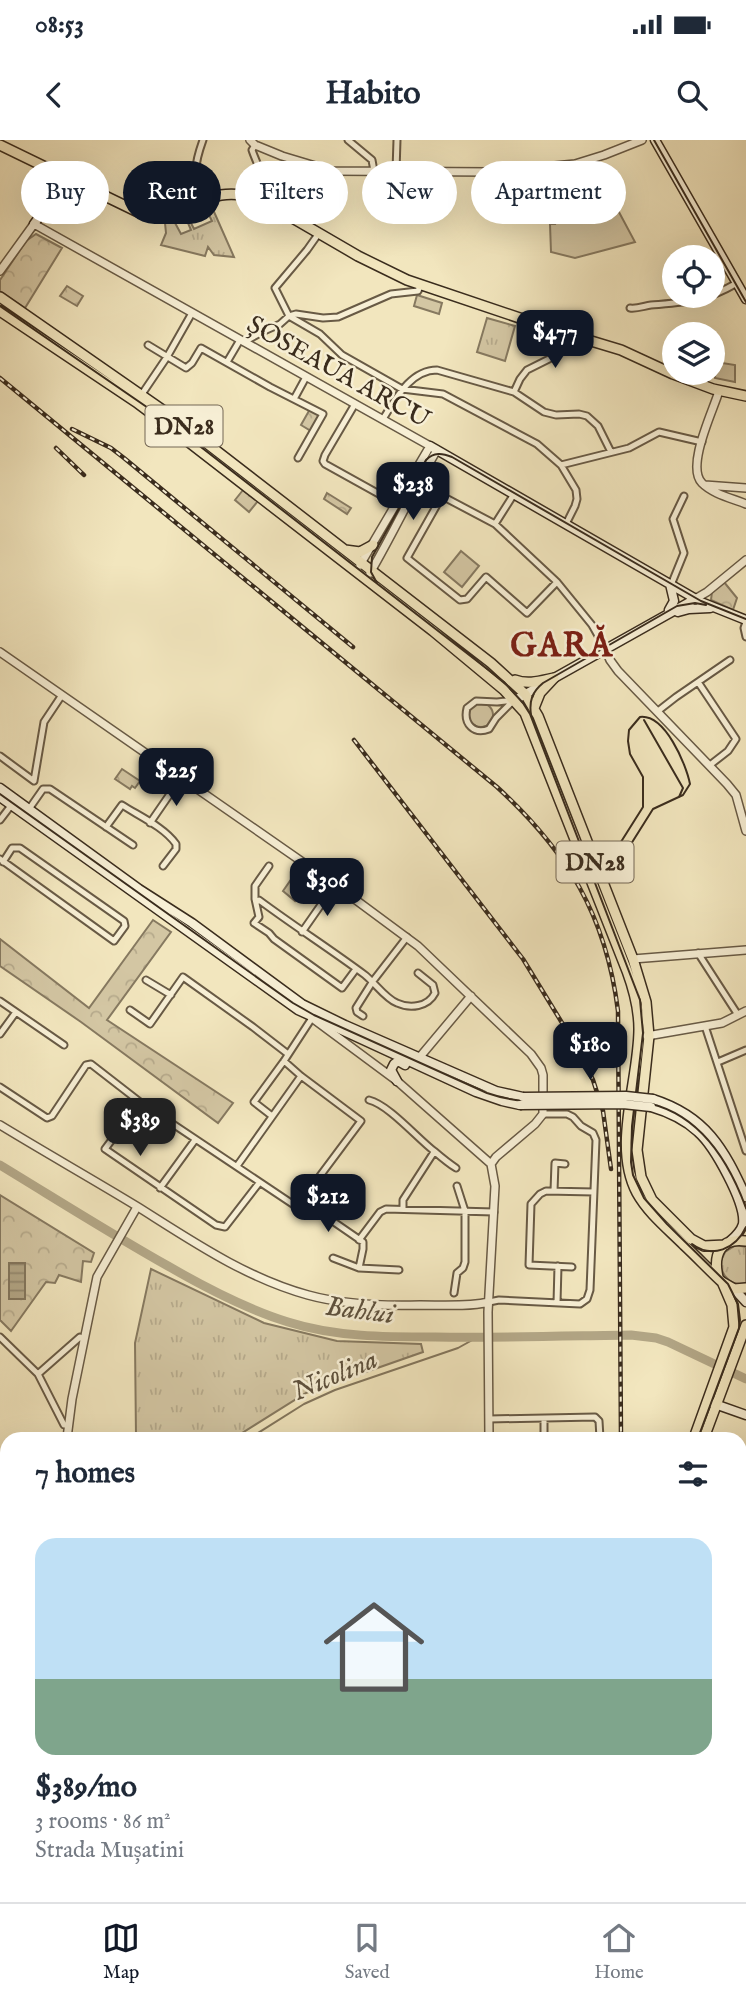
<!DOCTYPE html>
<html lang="en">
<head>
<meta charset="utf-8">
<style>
  body { margin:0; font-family:"IM FELL English",serif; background:#f2f2f3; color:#1f2937; height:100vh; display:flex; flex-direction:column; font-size:26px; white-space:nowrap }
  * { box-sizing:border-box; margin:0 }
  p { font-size:23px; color:#747a83 }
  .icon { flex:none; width:38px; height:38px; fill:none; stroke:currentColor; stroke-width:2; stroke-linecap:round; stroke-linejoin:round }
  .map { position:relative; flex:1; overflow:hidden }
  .sheet { position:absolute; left:0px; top:1292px; width:747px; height:471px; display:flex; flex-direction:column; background:#fff; border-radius:21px 21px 0 0; box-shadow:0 7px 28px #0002 }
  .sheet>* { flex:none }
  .banner { position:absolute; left:21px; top:21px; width:705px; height:63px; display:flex; gap:14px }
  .buttons { position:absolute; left:662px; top:105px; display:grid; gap:14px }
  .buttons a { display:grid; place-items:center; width:63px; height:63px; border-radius:50%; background:#fff; box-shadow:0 7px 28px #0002; font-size:35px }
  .price { position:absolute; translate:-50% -60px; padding:0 16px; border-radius:14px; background:#111827; color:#fff; font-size:23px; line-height:46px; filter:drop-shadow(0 2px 4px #0008) }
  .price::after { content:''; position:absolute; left:50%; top:42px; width:21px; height:16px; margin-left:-10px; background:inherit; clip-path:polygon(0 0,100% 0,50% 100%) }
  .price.active { background:#222; color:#fff }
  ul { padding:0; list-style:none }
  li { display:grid; align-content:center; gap:14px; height:371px; padding:0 35px }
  li span { display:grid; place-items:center; height:217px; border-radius:21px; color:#555 }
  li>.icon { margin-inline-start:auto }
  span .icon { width:126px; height:126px; fill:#fffc; stroke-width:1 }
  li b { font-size:30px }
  h2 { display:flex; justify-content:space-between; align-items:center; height:84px; padding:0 35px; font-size:30px }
  .chip { padding:0 24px; border-radius:32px; background:#fff; box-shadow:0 7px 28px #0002; font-size:24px; line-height:63px }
  .chip.active { background:#111827; color:#fff }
  .status { display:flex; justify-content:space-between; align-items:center; height:49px; padding:0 35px; background:#fff; direction:ltr }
  .status svg { height:19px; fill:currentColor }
  header { display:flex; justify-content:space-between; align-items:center; height:91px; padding:0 35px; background:#fff; font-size:32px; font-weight:800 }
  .dock { display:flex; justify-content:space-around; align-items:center; height:98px; border-top:2px solid #e0e1e3; background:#fff; font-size:19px; color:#747a83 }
  .dock a { display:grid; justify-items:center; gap:4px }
  .dock .active { color:#111827 }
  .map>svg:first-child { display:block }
  .grass { fill:url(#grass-tufts); stroke:#867960; stroke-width:2 }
  .forest { fill:url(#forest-firs); stroke:#867960; stroke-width:2 }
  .park { fill:url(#park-crowns); stroke:#867960; stroke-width:2 }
  .pitch { fill:#d3c6a3; stroke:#867960; stroke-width:2 }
  .water { fill:url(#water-rules); stroke:#83765d; stroke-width:2 }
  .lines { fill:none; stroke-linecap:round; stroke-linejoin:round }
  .stream { stroke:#83765d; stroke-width:2 }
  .river { stroke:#b3a787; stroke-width:9 }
  .minor-casing { stroke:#685a45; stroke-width:9 }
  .tertiary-casing { stroke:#685a45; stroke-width:10 }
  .secondary-casing { stroke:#3a2c1d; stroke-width:11 }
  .primary-casing { stroke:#3a2c1d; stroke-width:12 }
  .minor { stroke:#f7efd5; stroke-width:5 }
  .tertiary { stroke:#f7efd5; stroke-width:7 }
  .secondary { stroke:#f7efd5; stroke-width:8 }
  .primary { stroke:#f2e6be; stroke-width:9 }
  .tram { stroke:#3a2c1d; stroke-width:2 }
  .rail-casing { stroke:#3a2c1d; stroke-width:4.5 }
  .rail { stroke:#f7efd5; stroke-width:2; stroke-dasharray:5; stroke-linecap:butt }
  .secondary-bridge-casing { stroke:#3a2c1d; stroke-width:11; stroke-linecap:butt }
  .secondary-bridge { stroke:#f7efd5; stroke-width:8 }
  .labels { text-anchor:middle; stroke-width:5; stroke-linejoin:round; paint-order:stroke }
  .shield { fill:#f7efd5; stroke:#736654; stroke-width:2 }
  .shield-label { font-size:24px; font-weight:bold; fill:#3a2c1d }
  .street-label { font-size:26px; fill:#3a2c1d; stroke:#f7efd5 }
  .water-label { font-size:28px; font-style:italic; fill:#5e513d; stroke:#f7efd5 }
  .district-label { font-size:33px; font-weight:bold; letter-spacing:2px; fill:#7a1f14; stroke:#f7efd5 }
</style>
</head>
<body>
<div class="status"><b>08:53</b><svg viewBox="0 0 49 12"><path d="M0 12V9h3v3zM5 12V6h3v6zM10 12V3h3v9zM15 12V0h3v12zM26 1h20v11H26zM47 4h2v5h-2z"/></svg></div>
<header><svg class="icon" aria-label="back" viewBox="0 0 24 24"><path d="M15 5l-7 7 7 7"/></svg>Habito<svg class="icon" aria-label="search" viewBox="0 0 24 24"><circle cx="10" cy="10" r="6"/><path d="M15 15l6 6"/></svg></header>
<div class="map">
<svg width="746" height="1762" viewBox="0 0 746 1762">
  <defs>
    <pattern id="grass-tufts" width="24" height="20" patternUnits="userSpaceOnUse" patternTransform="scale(1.75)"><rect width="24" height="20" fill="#d3c6a3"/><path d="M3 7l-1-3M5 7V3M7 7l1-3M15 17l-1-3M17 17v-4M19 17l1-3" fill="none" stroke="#b6aa8c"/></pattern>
    <pattern id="forest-firs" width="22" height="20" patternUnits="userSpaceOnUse" patternTransform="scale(1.75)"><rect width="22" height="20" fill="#d3c6a3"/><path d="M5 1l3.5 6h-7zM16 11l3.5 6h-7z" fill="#b6aa8c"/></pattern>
    <pattern id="park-crowns" width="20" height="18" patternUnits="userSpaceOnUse" patternTransform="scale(1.75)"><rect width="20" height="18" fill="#d3c6a3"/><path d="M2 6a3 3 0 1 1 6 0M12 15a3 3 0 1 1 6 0" fill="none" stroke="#b6aa8c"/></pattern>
    <pattern id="water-rules" width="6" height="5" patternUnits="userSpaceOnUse" patternTransform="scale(1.75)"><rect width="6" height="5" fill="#b3a787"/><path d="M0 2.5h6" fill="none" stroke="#93886e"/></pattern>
  </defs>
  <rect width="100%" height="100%" fill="#f2e6be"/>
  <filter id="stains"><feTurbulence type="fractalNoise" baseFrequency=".00286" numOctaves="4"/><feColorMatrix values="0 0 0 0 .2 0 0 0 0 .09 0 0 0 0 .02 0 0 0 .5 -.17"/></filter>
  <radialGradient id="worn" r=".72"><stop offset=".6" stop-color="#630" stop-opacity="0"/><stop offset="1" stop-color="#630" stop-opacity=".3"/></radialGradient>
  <!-- grass -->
  <path class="grass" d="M211,65L234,117L214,115L208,107L205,116L161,105L166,93L165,83L174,81L181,94L191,90L185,76L187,75L194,89L212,81L205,67Z
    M487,178L515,186L505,221L477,212Z
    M736,1105L746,1107V1143C732,1147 722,1137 720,1123L725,1112Z
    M151,1129L264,1183L337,1201L421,1204L423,1212L306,1253L234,1298H165L136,1296L135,1203Z
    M743,1682L746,1685V1742L740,1735V1684Z"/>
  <!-- forest -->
  <path class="forest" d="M0,1486L7,1494V1755H91L81,1762H0Z"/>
  <!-- park -->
  <path class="park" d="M36,94L62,108L25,168L0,151V140L26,101Z
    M67,146L83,156L77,166L60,156Z
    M716,222L735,225V242L715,238Z
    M310,269L320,274L311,291L301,285Z
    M243,350L258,361L249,372L235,360Z
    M327,353L351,368L347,374L324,359Z
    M724,442L737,458L733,470L711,460L712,452Z
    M469 575a12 12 0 1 1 24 0a12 12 0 1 1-24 0Z
    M122,629L140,641L135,648L132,646L130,649L115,639Z
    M290,741L303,750L295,761L283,751Z
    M153,780L171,792L107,880L233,963L218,983L81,882L0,826V799L89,868Z
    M0,1055L94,1113L91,1122L83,1121L81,1142L59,1135L55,1143L46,1142L11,1191L0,1180Z"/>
  <!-- pitch -->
  <path class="pitch" d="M606,42L612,59L635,102L575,118L551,112L550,84H555L554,75L603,73L597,45Z
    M417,155L442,163L439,174L414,166Z
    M461,411L479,426L462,447L444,432Z"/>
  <!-- water -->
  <path class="water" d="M9,1123H25V1159H9Z"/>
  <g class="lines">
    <!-- stream -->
    <path class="stream" d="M250,1298L304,1264L335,1250L458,1208L476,1198
      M403,1755L409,1762"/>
    <!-- river -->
    <path class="river" d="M0,1025C56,1059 111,1094 168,1126C206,1148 246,1169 288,1182C335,1197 386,1197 435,1197C500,1198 566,1196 631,1195L656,1198L668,1202L746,1239"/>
    <!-- minor casing -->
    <g class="minor-casing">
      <path id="minor" d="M203,0C194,25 193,35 203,60
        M348,0L372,20L374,31
        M255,5L252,10C258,28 269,42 263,62
        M396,31L397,0
        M265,41L268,35L329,31
        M630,168C637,169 644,166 651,165C688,162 704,162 737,143
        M289,176L320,194L342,215L402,249L443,254L537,304L561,325L576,350L577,359L575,366L566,384
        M289,176L275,148L307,110L319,93
        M244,202L262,192L280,184L289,176L296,174L323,178L338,177L391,154L418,151L420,146
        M148,205L186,228L192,223L201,208L270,247L323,274L298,318
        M227,222L240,200
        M514,252L520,239L527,230L555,216L559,210L565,194
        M140,257L167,217L192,173
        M294,259L306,237
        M355,264L325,315L323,321L325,324L397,364
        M383,279C395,260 410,230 437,230L514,252L544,272L556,275L579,274L587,276L598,286L611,312
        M561,325L629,308L659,292L702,302
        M495,384L514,354
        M557,442L527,473L486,437L467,459L460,460L407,418L442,356L495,384L557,442L592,485L605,508
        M671,445L684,413L673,379L684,356
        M746,482L744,488L746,497
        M698,542L736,599L728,611L710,625
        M514,560L497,562L476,561L467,568C463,584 474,595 489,589L496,578L514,560
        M658,571L676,557L730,520
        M0,616L34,641L44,582L62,555
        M29,669L43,649H50L133,705
        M0,680L13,663
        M150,683L181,638
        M106,687L122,665C139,676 164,687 176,704V709L163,726
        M0,719L114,801L125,786L124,781L20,708H12L3,722
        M269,726L255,746V759L259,777L254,783L269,793L274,799L342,848L356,829
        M256,762L259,760C294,786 330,809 365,835C375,843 386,859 397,863C410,869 428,867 435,853L433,845L418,833
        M302,792L332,749L337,746
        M698,813L738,875
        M146,840L171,855
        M0,861L64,905
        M130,870L150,884L183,837L253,887L288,914
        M363,876L357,872L356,868L373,841L407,797
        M705,886L746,1011
        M0,894L16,872
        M284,921L301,936L361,981L302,1060
        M718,922L746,910
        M0,947L47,978L52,976L86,925L91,924L140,962L297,1067L302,1060L363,1102V1109L359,1128
        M369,960C389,965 417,998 434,1011C441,1017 448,1023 456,1028
        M140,962L105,1009L216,1085L225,1087L259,1043
        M272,976L254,962L284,921L312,878
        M237,1026L301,936
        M160,1048L195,1000
        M554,1051L555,1023L565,1024
        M403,1069V1060L434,1012
        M359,1100L380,1072L386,1069L494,1072
        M333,1118L359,1128L399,1130
        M572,1127L529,1125L531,1064L540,1054L546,1051L594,1052
        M454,1153L457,1133L463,1128L465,1122V1071L457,1046
        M489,1162L499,1160L580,1164L587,1159L590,1150L596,1000L593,993L581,986L573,977L567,974H543
        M557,1163L558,1126
        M0,1197L38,1234L64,1285H68
        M38,1234L80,1197L84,1199
        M489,1279L595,1277L599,1281L600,1298
        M544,1279V1298
        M0,1332L7,1340
        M740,1351L746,1343
        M740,1388L746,1394
        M0,1448L7,1443
        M740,1463L746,1465
        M740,1497L746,1506
        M740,1533L746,1528
        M740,1581L746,1587
        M299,1755L305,1762
        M342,1755L348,1762
        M386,1755L392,1762
        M456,1755L462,1762
        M557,1755L561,1760L558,1762
        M222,1762L227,1755"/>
    </g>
    <!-- tertiary casing -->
    <g class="tertiary-casing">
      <path id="tertiary" d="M250,0L255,5L282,16L332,31L492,32L575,24L604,15L642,0
        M0,131L34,84L430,306L360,425
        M718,254C712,273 686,327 702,343C713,354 731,358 746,364
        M705,345L746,348
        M370,433C394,392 413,350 437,310
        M695,459L707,452L746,420
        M605,508L610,520L618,531L727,644L736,655L746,691
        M0,512L337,746L418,806L531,914L541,928L543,935V974L535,984L496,1017L491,1024
        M633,819L746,810
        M312,878L397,941L491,1024L495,1046L488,1172L489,1298
        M647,896L722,883L746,871
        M419,918L471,856
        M0,985C46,1013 92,1039 138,1067C192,1101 246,1138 308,1155C344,1165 383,1166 420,1165C442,1165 467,1167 489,1162
        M67,1298L72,1259L97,1137L137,1067
        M263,1755L266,1762
        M664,1755L669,1762"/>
    </g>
    <!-- secondary casing -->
    <g class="secondary-casing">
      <path id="secondary" d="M655,0L746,159
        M34,84L61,46L65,37
        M430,306L701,462L746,480
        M669,470L674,461L670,444
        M678,472L689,469L710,468
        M515,560L695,459
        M0,648L139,749L192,783L302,864L345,885L496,951L523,957
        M0,657L298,870L476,952L502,961L520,965
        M397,941L391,930L394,924L398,921L405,925
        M653,959C706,976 724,1008 746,1057
        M651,967C668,972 685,980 698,992C714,1006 746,1063 743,1084C741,1091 736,1096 730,1101
        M734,1149L746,1162
        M712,1263L746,1275"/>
    </g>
    <!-- primary casing -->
    <g class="primary-casing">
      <path id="primary" d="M0,5L138,72C176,79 187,61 221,55C234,53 247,55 260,59L358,116L407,140L558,191L621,210L673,234L713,249L746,256
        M0,157L174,278L491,523L525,554L538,576L633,819L646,862L649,896L637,1010L641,1037L652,1060L691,1099L704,1106L725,1105
        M0,171L136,262L168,286L433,491L504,550L525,573L627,831C634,850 639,869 639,889C639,940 612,1006 637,1053C648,1073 668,1089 684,1105C697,1117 709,1130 722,1142L734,1149L746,1148
        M345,410L360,412L373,405
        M515,540C528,545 540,541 554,538
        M534,568L540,553L554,538
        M718,1137C713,1115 720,1097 746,1101
        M694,1298L734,1187L732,1165L723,1144
        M704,1298L746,1185
        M740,1658L746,1664
        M740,1673L746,1679"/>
    </g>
    <!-- minor -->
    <use href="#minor" class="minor"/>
    <!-- tertiary -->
    <use href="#tertiary" class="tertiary"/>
    <!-- secondary -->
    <use href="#secondary" class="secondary"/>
    <!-- primary -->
    <use href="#primary" class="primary"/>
    <!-- tram -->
    <path class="tram" d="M654,0L746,162
      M0,166L170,283L504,542L523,563L530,574L640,860L643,893L632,986L631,1022L633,1035L644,1058L667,1084L728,1144L738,1164L740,1180L739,1188L698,1298
      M377,443L371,432L372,417L426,320C434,312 442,313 452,317L701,461L746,479
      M531,575C529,561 532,552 543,543L677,466L695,463L706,465
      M644,580L683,648L679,657
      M0,654L293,863L314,875L487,953C516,963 537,962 567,962C591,962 618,959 642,962C698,971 728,1019 746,1068
      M585,705L591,715L594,717L608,714L619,705L643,667V637L630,614L628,601L629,590L640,577C665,574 686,624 690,644L683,655L653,669L631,704L601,720L596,732L598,740
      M692,1104C712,1119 736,1109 746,1087
      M740,1663L746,1669"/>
    <!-- rail casing -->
    <g class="rail-casing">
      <path id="rail" d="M0,238L497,647C567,711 606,775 618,871L621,1298
        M72,289L111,308L124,318L353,507
        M56,308L84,335
        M354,600L523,819L578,909L593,940L603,971L611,1029
        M740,1745L746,1753"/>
    </g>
    <!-- rail -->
    <use href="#rail" class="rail"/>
    <!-- secondary-bridge casing -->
    <g class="secondary-bridge-casing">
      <path id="secondary-bridge" d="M523,957L626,956L653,959
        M520,965L623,964L651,967"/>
    </g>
    <!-- secondary-bridge -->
    <use href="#secondary-bridge" class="secondary-bridge"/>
  </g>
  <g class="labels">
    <!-- shield labels -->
    <g class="shield">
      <rect x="145.5" y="265.5" width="77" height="41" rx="5"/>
      <rect x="556.5" y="701.5" width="77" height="41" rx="5"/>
    </g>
    <g class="shield-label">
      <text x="184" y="294">DN28</text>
      <text x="595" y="730">DN28</text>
    </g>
    <!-- street labels -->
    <g class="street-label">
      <text transform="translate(339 231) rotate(29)" y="9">ȘOSEAUA ARCU</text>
    </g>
    <!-- water labels -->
    <g class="water-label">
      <text transform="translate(360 1169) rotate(7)" y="10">Bahlui</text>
      <text transform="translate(334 1234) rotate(-23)" y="10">Nicolina</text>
    </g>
    <!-- district labels -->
    <g class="district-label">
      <text x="562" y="516">GARĂ</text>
    </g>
  </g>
  <rect width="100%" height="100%" filter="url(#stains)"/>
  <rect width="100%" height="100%" fill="url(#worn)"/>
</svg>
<div class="buttons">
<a><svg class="icon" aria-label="locate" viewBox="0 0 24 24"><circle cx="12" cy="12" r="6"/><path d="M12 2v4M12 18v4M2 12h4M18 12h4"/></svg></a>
<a><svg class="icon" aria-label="layers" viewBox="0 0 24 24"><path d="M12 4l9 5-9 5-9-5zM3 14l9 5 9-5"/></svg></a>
</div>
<b class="price" style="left:555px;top:230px">$477</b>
<b class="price" style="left:413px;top:382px">$238</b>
<b class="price" style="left:176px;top:668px">$225</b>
<b class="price" style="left:327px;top:778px">$306</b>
<b class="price" style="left:590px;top:942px">$180</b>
<b class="price active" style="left:140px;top:1018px">$389</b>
<b class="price" style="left:328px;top:1094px">$212</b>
<div class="banner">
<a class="chip">Buy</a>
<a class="chip active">Rent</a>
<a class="chip">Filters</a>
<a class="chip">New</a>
<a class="chip">Apartment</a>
</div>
<section class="sheet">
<h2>7 homes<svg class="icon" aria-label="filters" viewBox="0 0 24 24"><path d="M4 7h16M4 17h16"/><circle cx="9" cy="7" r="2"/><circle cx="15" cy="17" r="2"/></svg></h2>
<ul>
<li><span style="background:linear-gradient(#bfe0f5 65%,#7fa58c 0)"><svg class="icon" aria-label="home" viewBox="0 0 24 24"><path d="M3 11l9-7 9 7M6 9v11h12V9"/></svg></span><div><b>$389/mo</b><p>3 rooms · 86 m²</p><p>Strada Mușatini</p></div></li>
</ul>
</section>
</div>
<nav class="dock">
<a class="active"><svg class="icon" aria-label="map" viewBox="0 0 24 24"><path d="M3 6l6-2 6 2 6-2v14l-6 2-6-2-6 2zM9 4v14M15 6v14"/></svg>Map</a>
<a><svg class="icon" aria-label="saved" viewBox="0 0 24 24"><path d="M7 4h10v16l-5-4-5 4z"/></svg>Saved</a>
<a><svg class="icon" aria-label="home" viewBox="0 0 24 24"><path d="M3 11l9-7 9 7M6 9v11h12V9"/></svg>Home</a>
</nav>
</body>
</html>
